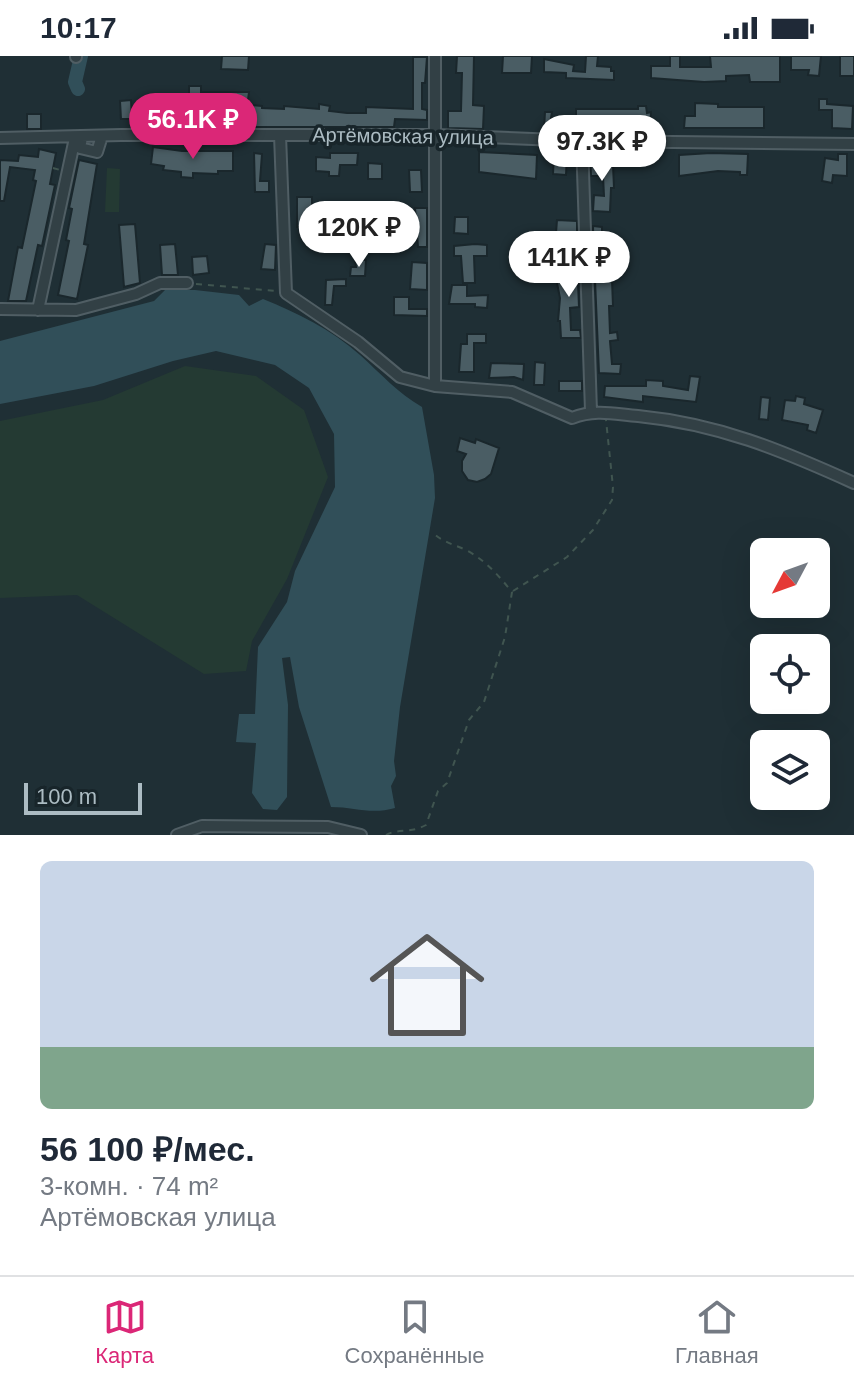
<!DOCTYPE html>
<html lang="ru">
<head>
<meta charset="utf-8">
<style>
  body { margin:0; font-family:Helvetica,sans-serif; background:#f6f6f7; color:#1f2937; height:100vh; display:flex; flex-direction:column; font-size:30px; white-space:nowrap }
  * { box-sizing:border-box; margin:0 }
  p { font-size:26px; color:#747a83 }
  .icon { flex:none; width:44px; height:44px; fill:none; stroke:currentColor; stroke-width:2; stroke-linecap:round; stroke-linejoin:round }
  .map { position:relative; height:779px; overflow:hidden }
  .details { display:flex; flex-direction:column; background:#fff; flex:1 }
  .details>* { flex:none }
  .needle { width:52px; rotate:229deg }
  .controls { position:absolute; left:750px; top:482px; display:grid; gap:16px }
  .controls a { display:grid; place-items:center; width:80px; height:80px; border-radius:12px; background:#fff; box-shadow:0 8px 32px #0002; font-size:40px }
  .scale { position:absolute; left:24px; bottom:20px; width:118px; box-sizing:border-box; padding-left:8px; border:4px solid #acbcc3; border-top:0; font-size:22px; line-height:28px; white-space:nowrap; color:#acbcc3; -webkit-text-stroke:6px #18252a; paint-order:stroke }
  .price { position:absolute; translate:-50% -68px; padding:0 18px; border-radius:28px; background:#fff; color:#222; font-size:26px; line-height:52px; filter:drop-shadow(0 2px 4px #0008) }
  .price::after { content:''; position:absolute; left:50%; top:48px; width:24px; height:18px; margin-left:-12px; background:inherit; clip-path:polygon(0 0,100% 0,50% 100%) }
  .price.active { background:#db2777; color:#fff }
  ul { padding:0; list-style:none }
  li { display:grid; align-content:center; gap:16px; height:424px; padding:0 40px }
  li+li { border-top:2px solid #e0e1e3 }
  li span { display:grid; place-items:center; height:248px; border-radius:12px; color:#555 }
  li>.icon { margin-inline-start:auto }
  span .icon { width:144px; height:144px; fill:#fffc; stroke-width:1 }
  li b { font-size:34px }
  .status { display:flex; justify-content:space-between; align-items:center; height:56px; padding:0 40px; background:#fff; direction:ltr }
  .status svg { height:22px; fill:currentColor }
  .tabs { display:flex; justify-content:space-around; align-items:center; height:112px; border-top:2px solid #e0e1e3; background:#fff; font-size:22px; color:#747a83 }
  .tabs a { display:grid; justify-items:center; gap:4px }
  .tabs .active { color:#db2777 }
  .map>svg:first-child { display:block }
  .green { fill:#243a33 }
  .water { fill:#314f59 }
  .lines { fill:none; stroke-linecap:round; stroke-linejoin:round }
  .river { stroke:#314f59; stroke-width:14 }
  .building { fill:#4a5d64; stroke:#1a272c; stroke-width:2 }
  .minor-casing { stroke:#505e64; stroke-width:14 }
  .path { stroke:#405550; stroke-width:2; stroke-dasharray:6 6; stroke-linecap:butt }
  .minor { stroke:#324045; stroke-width:10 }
  .labels { text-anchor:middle; stroke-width:7; stroke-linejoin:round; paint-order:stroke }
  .street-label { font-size:20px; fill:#acbcc3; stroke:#18252a }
</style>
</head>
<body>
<div class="status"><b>10:17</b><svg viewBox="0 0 49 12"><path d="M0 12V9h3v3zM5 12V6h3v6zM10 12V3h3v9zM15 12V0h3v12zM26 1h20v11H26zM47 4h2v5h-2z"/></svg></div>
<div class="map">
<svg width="854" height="779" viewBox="0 0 854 779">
  <rect width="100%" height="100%" fill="#1f2f35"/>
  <!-- green -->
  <path class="green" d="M107,112L120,113L119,156H105Z
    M185,310L256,320L304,354L328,421L287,523L252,585L246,615L204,618L77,539L0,542V365L103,344Z"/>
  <!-- water -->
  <path class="water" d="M165,234H195L239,239L249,250L263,243C297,257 331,273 360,299C381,318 398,337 422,351L434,419L435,442L400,651L394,705L396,720L391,730L395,752C371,759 355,751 331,751L299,651L290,601L282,602L288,649L287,741L277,754L263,753L252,737L256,687L236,686L239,658H255L258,591L287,546L295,515L335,431L334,378L309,332L275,309L216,295L173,305L94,330L0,348V285L154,245Z"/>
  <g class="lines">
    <!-- river -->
    <path class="river" d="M78,33L75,26L81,0"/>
  </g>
  <!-- building -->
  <path class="building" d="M222,0H249L248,14L221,13Z
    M457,0H474L473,49L484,50L483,73L448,72V55H461L462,17H456Z
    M503,0H532L531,17H502Z
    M586,0H598L597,10L611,11V15H614V24L566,22V17L544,16V3L574,9L573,15L585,16Z
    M670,0H680V11H711L710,0H780V26H750L749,19L726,20V25L704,26L651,22V10H670Z
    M791,0H821L819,20L808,19L809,14H791Z
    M840,0H854V20H840Z
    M413,1H427L425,27H422V53L427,54V64L395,63L394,71H250L251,49L262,50V52L284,53V50L319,53V48L330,50L329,55L347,57H366V51L413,53Z
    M189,30H201V36H249L247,52L201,49V52L185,51L184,58L171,56L173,40L189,42Z
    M819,43H827V48L853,50L852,73L832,72V54H819Z
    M131,44L132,63H121L120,45Z
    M695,47L718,48V51H764V72H684L685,60H695Z
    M638,50H646L647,57L651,56L650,73H544L545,56H552L551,62L576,61V53H638Z
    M160,53L161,70L149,71L148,54Z
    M27,58H41V73H27Z
    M153,91L182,95H233V115H218V118L193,117V122L181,121V116L163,114L164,110L151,108Z
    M39,93L56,97L50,128L55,129L42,190L38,189L26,245H8L18,191L22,192L36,125L33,124L35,114L10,111L4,145H0V104L18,105L19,99L38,101Z
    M479,96L537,99L536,123L479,116Z
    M254,97L262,98L260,125H269V136H255Z
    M330,97H358L357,109H340L339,120H329V116L316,115V101L330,102Z
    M590,97H600V110L613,109L614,132H611L610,156L593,155L594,139L604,140L603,120H591Z
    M711,97L748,98L747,119H740V116L718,115L679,120V99Z
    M554,98L567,99L566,119L553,118Z
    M838,98H847V120L833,119L832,127L822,125L825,102L838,104Z
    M79,104L97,108L84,188L88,189L77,243L58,239L69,185L66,184L72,153L69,152Z
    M368,107L382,108V123H368Z
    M409,114H421L422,136H410Z
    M297,141H312V164H322V180H313L312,165V170L297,171Z
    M415,152H427V191H418Z
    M455,161H468V178L454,177Z
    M557,164L577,165V188L566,187V178L556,177Z
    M135,168L140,227L124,231L119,169Z
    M593,170L602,171V183H607L608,194H610V212H594Z
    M324,186L354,187V195L324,194Z
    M175,188L178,219H162L160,189Z
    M265,188L276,189L275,214L261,213Z
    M475,188L487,189V200H474L475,227H463L461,200H454V190Z
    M207,200L209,217L193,219L192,201Z
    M566,203H577L579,251L570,252L571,274H580L581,282H561L560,265H558L560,242L556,222H566Z
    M355,204H366L365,220H350L351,211H356Z
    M412,206L427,207V234L410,233Z
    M346,223V230H334L332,249H325L326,224Z
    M595,224H612L613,250H609L610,277L617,276L618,284L610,285L612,308H621L620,318L599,317Z
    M452,229H467V240L488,239L487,252L475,251V248H449Z
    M394,241H409V253H427V260L394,259Z
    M467,278H486V287H474V316H459L461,288H467Z
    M535,306L545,307L544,329H534Z
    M491,307L524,308L523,324L514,321L489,322Z
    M690,320L700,321L696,346L643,340V346L604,341L605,330H646V324L663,325V330L688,334Z
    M559,325H582V335H559Z
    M796,340L805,342L804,348L823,354L816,377L807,374L808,369L782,364L785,344L795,345Z
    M761,341L770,342L768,364L759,363Z
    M460,382L475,387L476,383L499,392L491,418L485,423L477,426L468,424L462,415V405L466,398L457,395Z"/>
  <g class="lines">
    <!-- minor casing -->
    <g class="minor-casing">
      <path id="minor" d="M435,0V330
        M76,1V0
        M280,79L286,237L358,286L400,321L435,330L512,336L572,362C596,353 613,358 638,360C719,368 781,394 854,427
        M82,81L80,92L97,96L102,80
        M0,82L121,79H436L582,85L854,88
        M582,85L591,355
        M0,253L76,254L136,238L160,227H187
        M38,254L75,82
        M177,779L202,770L328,771L361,779"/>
    </g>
    <!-- path -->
    <path class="path" d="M53,112L60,114
      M196,228L277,235
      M513,535L567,501L593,474L612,444L613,431L606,364
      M386,779C398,772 410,778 426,769L438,735L447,727L469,664L484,646L505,581L512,536C499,520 487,506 468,495C456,489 444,487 433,477"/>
    <!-- minor -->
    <use href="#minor" class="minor"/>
  </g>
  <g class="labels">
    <!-- street labels -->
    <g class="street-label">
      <text transform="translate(403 80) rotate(1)" y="7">Артёмовская улица</text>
    </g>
  </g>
</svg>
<div class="controls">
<a><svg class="needle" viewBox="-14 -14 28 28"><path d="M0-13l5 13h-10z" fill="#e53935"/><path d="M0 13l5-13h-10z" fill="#747a83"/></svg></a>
<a><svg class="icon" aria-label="locate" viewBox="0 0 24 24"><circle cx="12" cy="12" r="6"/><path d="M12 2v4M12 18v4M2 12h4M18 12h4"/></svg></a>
<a><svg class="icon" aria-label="layers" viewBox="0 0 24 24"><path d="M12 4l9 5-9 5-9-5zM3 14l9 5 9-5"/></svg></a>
</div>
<div class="scale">100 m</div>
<b class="price active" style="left:193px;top:105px">56.1K ₽</b>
<b class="price" style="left:602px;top:127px">97.3K ₽</b>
<b class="price" style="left:359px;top:213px">120K ₽</b>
<b class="price" style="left:569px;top:243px">141K ₽</b>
</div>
<section class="details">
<ul>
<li><span style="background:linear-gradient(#c9d6e8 75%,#7fa58c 0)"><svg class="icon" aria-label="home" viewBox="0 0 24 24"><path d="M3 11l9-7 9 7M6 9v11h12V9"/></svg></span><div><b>56 100 ₽/мес.</b><p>3-комн. · 74 m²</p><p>Артёмовская улица</p></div></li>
</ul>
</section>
<nav class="tabs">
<a class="active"><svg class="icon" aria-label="map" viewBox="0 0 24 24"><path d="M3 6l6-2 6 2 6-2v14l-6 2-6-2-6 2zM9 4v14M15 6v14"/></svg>Карта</a>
<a><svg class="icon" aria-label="saved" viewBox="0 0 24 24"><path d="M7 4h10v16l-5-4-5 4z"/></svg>Сохранённые</a>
<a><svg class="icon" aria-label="home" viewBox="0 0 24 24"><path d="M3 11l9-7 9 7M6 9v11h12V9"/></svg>Главная</a>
</nav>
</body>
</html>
